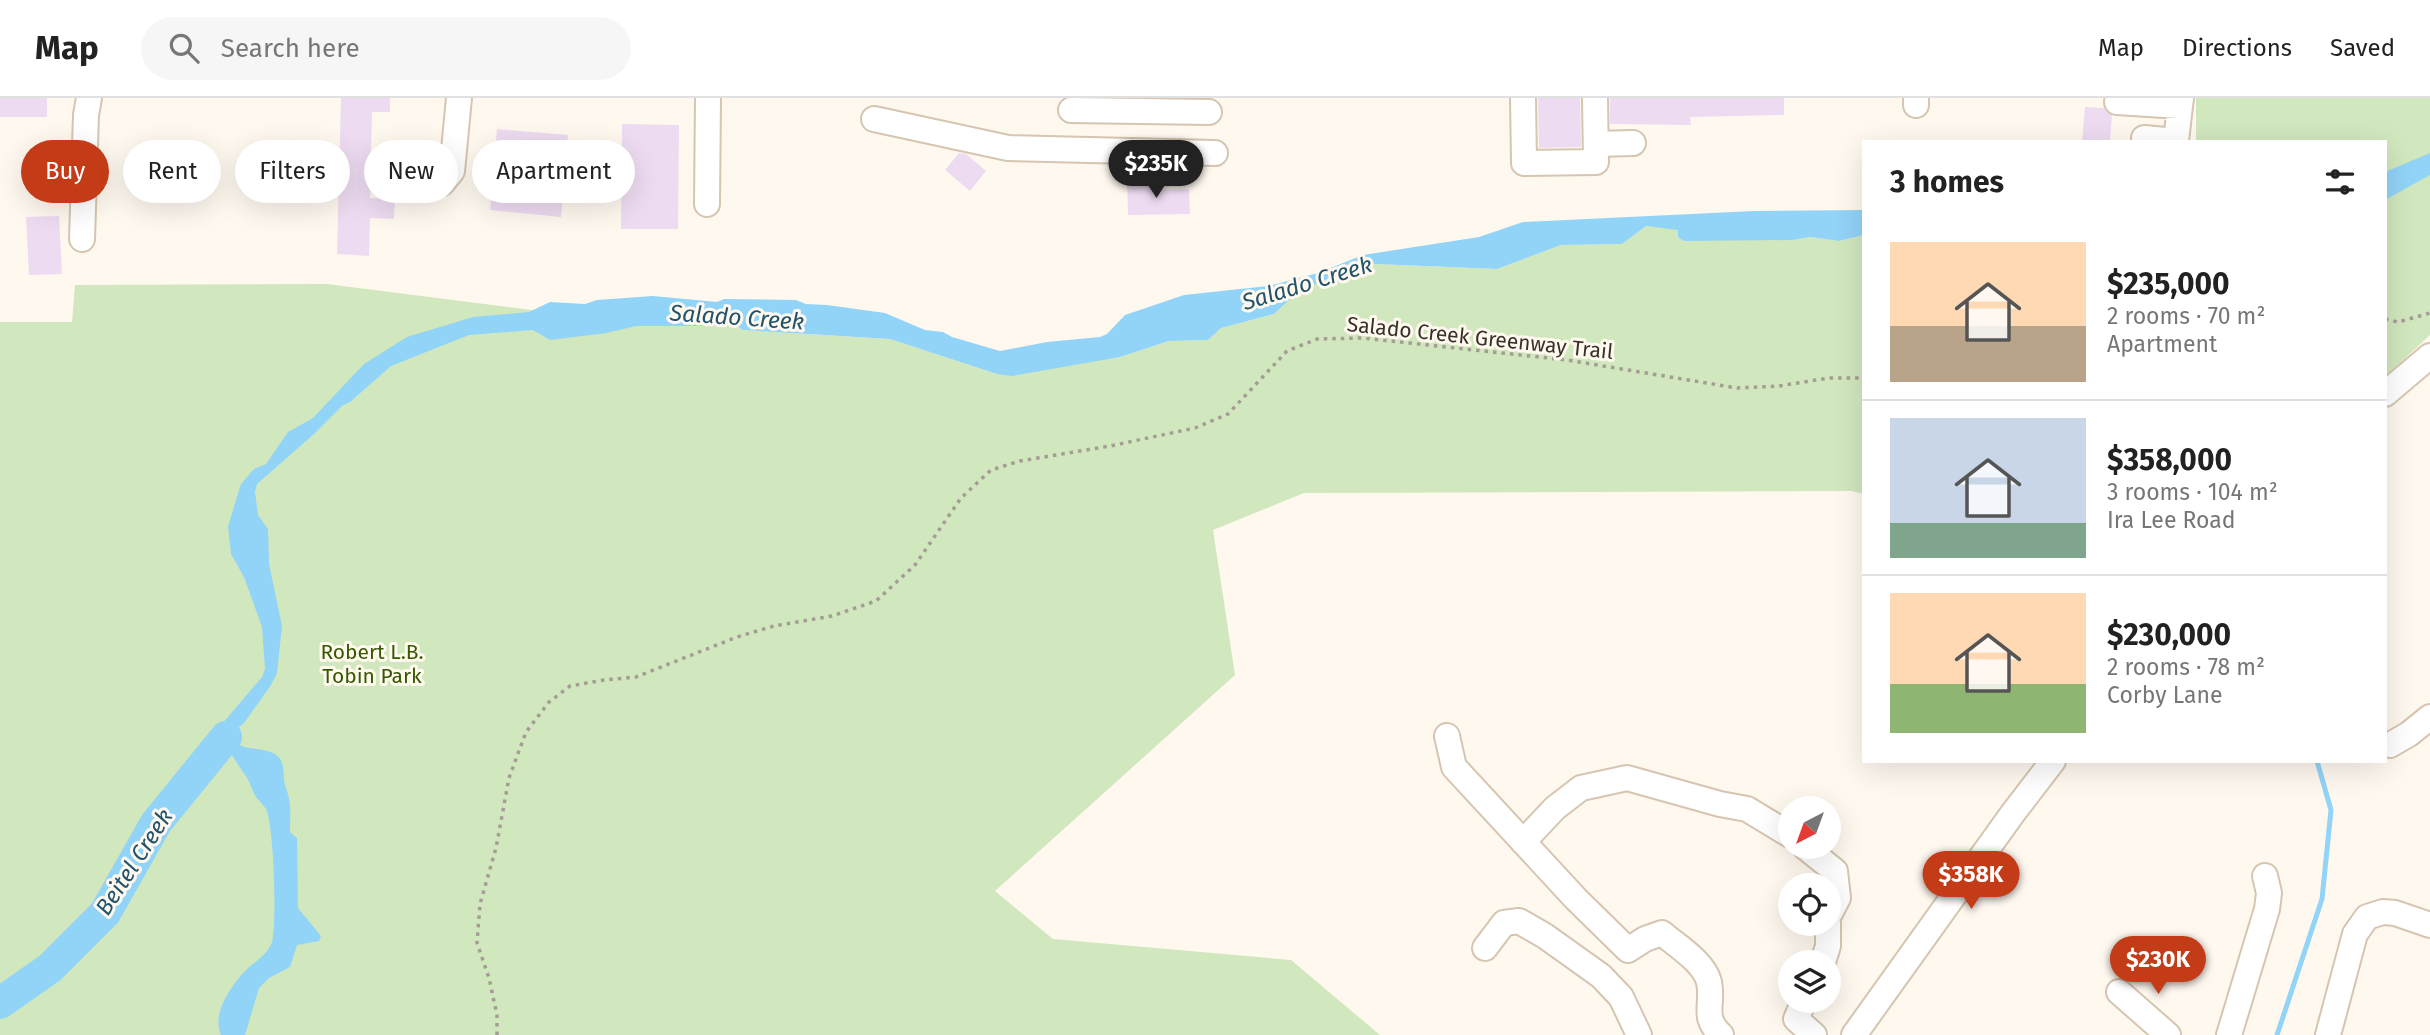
<!DOCTYPE html>
<html lang="en">
<head>
<meta charset="utf-8">
<style>
  body { margin:0; font-family:"Fira Sans",sans-serif; background:#f6f6f6; color:#222; height:100vh; display:flex; flex-direction:column; font-size:26px; white-space:nowrap }
  * { box-sizing:border-box; margin:0 }
  p { font-size:23px; color:#767676 }
  .icon { flex:none; width:38px; height:38px; fill:none; stroke:currentColor; stroke-width:2; stroke-linecap:round; stroke-linejoin:round }
  .map { position:relative; flex:1; overflow:hidden }
  .panel { position:absolute; left:1862px; top:42px; width:525px; height:623px; display:flex; flex-direction:column; background:#fff; border-radius:0px; box-shadow:0 7px 28px #0002 }
  .panel>* { flex:none }
  .guide { position:absolute; left:21px; top:42px; width:665px; height:63px; display:flex; gap:14px }
  .needle { width:46px; rotate:221deg }
  .fabs { position:absolute; left:1778px; top:698px; display:grid; gap:14px }
  .fabs a { display:grid; place-items:center; width:63px; height:63px; border-radius:50%; background:#fff; box-shadow:0 7px 28px #0002; font-size:35px }
  .price { position:absolute; translate:-50% -60px; padding:0 16px; border-radius:24px; background:#c43b17; color:#fff; font-size:23px; line-height:46px; filter:drop-shadow(0 2px 4px #0008) }
  .price::after { content:''; position:absolute; left:50%; top:42px; width:21px; height:16px; margin-left:-10px; background:inherit; clip-path:polygon(0 0,100% 0,50% 100%) }
  .price.selected { background:#222; color:#fff }
  ul { padding:0; list-style:none }
  li { display:flex; align-items:center; gap:21px; height:175px; padding:0 28px }
  li+li { border-top:2px solid #e0e0e0 }
  li span { display:grid; place-items:center; flex:none; width:196px; height:140px; border-radius:0px; color:#555 }
  li>.icon { margin-inline-start:auto }
  span .icon { width:84px; height:84px; fill:#fffc; stroke-width:1 }
  li b { font-size:30px }
  h2 { display:flex; justify-content:space-between; align-items:center; height:84px; padding:0 28px; font-size:30px }
  .tag { padding:0 24px; border-radius:32px; background:#fff; box-shadow:0 7px 28px #0002; font-size:24px; line-height:63px }
  .tag.selected { background:#c43b17; color:#fff }
  header { display:flex; align-items:center; gap:42px; box-sizing:border-box; height:98px; padding:0 35px; background:#fff; border-bottom:2px solid #e0e0e0 }
  header strong { font-size:33px }
  nav { display:flex; gap:38px; margin-inline-start:auto; font-size:24px }
  .search { width:490px; height:63px; background:#f6f6f6; display:flex; align-items:center; gap:18px; box-sizing:border-box; padding:0 24px; border-radius:38px; color:#767676; font-size:26px }
  .map>svg:first-child { display:block }
  .green { fill:#d1e7bd }
  .water { fill:#92d3f8 }
  .lines { fill:none; stroke-linecap:round; stroke-linejoin:round }
  .stream { stroke:#92d3f8; stroke-width:5 }
  .river { stroke:#92d3f8; stroke-width:32 }
  .building { fill:#eddbf1 }
  .minor-casing { stroke:#d6c5b0; stroke-width:28 }
  .path { stroke:#a49d95; stroke-width:3.5; stroke-dasharray:3.5 5; stroke-linecap:butt }
  .minor { stroke:#fff; stroke-width:24 }
  .labels { text-anchor:middle; stroke-width:6; stroke-linejoin:round; paint-order:stroke }
  .street-label { font-size:21px; fill:#383129; stroke:#fff8ef }
  .park-label { font-size:21px; fill:#365901; stroke:#fff8ef }
  .water-label { font-size:23px; font-style:italic; fill:#21536d; stroke:#fff8ef }
</style>
</head>
<body>
<header>
<strong>Map</strong>
<div class="search"><svg class="icon" aria-label="search" viewBox="0 0 24 24"><circle cx="10" cy="10" r="6"/><path d="M15 15l6 6"/></svg>Search here</div>
<nav><a>Map</a><a>Directions</a><a>Saved</a></nav>
</header>
<div class="map">
<svg width="2430" height="937" viewBox="0 0 2430 937">
  <rect width="100%" height="100%" fill="#fff8ef"/>
  <!-- green -->
  <path class="green" d="M2196,0H2430V237L2385,279V44H2196Z
    M1646,128L1793,142L1810,139L1839,143L1864,137V396L1851,393L1304,395L1213,432L1235,577L995,793L1053,841L1291,862L1380,937H0V224H72L75,187L327,186L587,219L713,228L730,224L743,232L890,241L997,276L1120,259L1169,243L1208,242L1221,230L1274,216L1301,191L1375,166L1497,171L1561,147L1622,146Z"/>
  <!-- water -->
  <path class="water" d="M2430,55V77L2385,102V74Z
    M1864,112V137L1839,143L1810,139L1793,142L1684,143L1678,139V132L1646,128L1622,146L1561,147L1497,171L1375,166L1301,191L1274,216L1221,230L1208,242L1169,243L1120,259L1012,278L997,276L890,241L743,232L730,224L713,228H636L606,235L550,242L533,232L469,237L391,268L350,304L343,307L314,336L257,386L255,394L258,417L268,431L269,466L282,528L277,575L271,587L244,625L232,635V641C243,654 258,648 273,655C288,662 281,678 286,690C292,707 290,715 290,734L297,740L298,810L321,838L319,843L297,847L290,869L269,880L259,890L245,937H221C211,916 232,886 247,871C256,863 268,856 272,844C277,825 274,727 266,711C264,707 259,703 256,699C252,693 251,686 247,680C237,665 227,650 219,635L222,626L262,579L265,571L262,529L244,479L231,456L228,428L241,386L254,371L266,366L288,334L313,320L364,266L407,239L473,219L529,214L550,204L585,206L597,202L653,198L717,204L724,201L796,202L806,206L827,207L885,215L925,232L943,234L952,239L1000,253L1047,244L1100,239L1107,236L1125,217L1184,197L1268,188L1318,175L1363,157L1479,139L1523,124L1754,113Z"/>
  <g class="lines">
    <!-- stream -->
    <path class="stream" d="M2277,937L2322,801L2331,712L2317,663"/>
    <!-- river -->
    <path class="river" d="M0,905L50,870L105,815L156,725L226,639"/>
  </g>
  <!-- building -->
  <path class="building" d="M0,0H47V19H0Z
    M341,0H390V14H372L370,100L395,101L394,121L370,120L369,158L337,156Z
    M1538,0H1580L1581,49L1539,50Z
    M1610,0H1784V17L1690,19L1691,27L1610,26Z
    M2085,9L2104,10L2112,17L2110,44H2082Z
    M622,26L679,27L678,131H621Z
    M497,31L568,37L561,119L490,112Z
    M959,55L966,56L986,73L970,93L945,72Z
    M1127,82H1153V92L1189,91L1190,116L1128,117Z
    M59,118L62,176L29,177L26,119Z"/>
  <g class="lines">
    <!-- minor casing -->
    <g class="minor-casing">
      <path id="minor" d="M1523,0L1524,65L1596,64L1595,0
        M2118,0L2117,4L2180,8L2181,0
        M1916,7V0
        M1071,12L1209,14
        M874,21L1008,50L1215,55
        M2144,40L2176,43L2180,8
        M1596,46L1633,45
        M398,83L442,85L452,73L459,0
        M707,106L708,0
        M82,141L86,17L89,0
        M2385,296L2430,258
        M1447,638L1454,669L1576,801L1628,852L1645,841L1662,835C1677,848 1704,864 1709,884C1714,907 1701,918 1721,937
        M2390,647L2409,636L2430,619
        M1523,744L1555,710L1581,690L1627,680L1720,706L1747,711L1790,737
        M1805,749L1835,773L1838,800L1829,817
        M1485,850L1504,825L1519,823L1545,838L1601,878L1621,899L1639,937
        M1823,864L1828,848V826
        M2119,894L2168,937
        M1804,903L1796,921L1814,937
        M1854,937L2013,715L2053,663
        M2229,937L2267,811L2269,795L2265,778
        M2328,937L2355,836L2367,819L2383,814L2395,815L2430,827"/>
    </g>
    <!-- path -->
    <path class="path" d="M2385,221L2398,224L2430,215
      M497,937V917L489,880L477,845L480,806L496,750L509,680L526,634L549,604L570,588L604,582L636,579L737,539L774,528L832,518L876,503L915,467L961,400L991,372L1020,363L1110,348L1195,330L1228,316L1287,253L1317,241L1363,240L1567,262L1737,290L1779,288L1829,280H1864"/>
    <!-- minor -->
    <use href="#minor" class="minor"/>
  </g>
  <g class="labels">
    <!-- street labels -->
    <g class="street-label">
      <text transform="translate(1480 240) rotate(6)" y="7">Salado Creek Greenway Trail</text>
    </g>
    <!-- park labels -->
    <g class="park-label">
      <text x="372" y="561">Robert L.B.<tspan x="372" dy="24">Tobin Park</tspan></text>
    </g>
    <!-- water labels -->
    <g class="water-label">
      <text transform="translate(1307 185) rotate(-17)" y="8">Salado Creek</text>
      <text transform="translate(737 219) rotate(4)" y="8">Salado Creek</text>
      <text transform="translate(134 764) rotate(-57)" y="8">Beitel Creek</text>
    </g>
  </g>
</svg>
<div class="fabs">
<a><svg class="needle" viewBox="-14 -14 28 28"><path d="M0-13l5 13h-10z" fill="#e53935"/><path d="M0 13l5-13h-10z" fill="#767676"/></svg></a>
<a><svg class="icon" aria-label="locate" viewBox="0 0 24 24"><circle cx="12" cy="12" r="6"/><path d="M12 2v4M12 18v4M2 12h4M18 12h4"/></svg></a>
<a><svg class="icon" aria-label="layers" viewBox="0 0 24 24"><path d="M12 4l9 5-9 5-9-5zM3 14l9 5 9-5"/></svg></a>
</div>
<b class="price selected" style="left:1156px;top:102px">$235K</b>
<b class="price" style="left:1971px;top:813px">$358K</b>
<b class="price" style="left:2158px;top:898px">$230K</b>
<div class="guide">
<a class="tag selected">Buy</a>
<a class="tag">Rent</a>
<a class="tag">Filters</a>
<a class="tag">New</a>
<a class="tag">Apartment</a>
</div>
<section class="panel">
<h2>3 homes<svg class="icon" aria-label="filters" viewBox="0 0 24 24"><path d="M4 7h16M4 17h16"/><circle cx="9" cy="7" r="2"/><circle cx="15" cy="17" r="2"/></svg></h2>
<ul>
<li><span style="background:linear-gradient(#ffd9b3 60%,#b9a48a 0)"><svg class="icon" aria-label="home" viewBox="0 0 24 24"><path d="M3 11l9-7 9 7M6 9v11h12V9"/></svg></span><div><b>$235,000</b><p>2 rooms · 70 m²</p><p>Apartment</p></div></li>
<li><span style="background:linear-gradient(#c9d6e8 75%,#7fa58c 0)"><svg class="icon" aria-label="home" viewBox="0 0 24 24"><path d="M3 11l9-7 9 7M6 9v11h12V9"/></svg></span><div><b>$358,000</b><p>3 rooms · 104 m²</p><p>Ira Lee Road</p></div></li>
<li><span style="background:linear-gradient(#ffd9b3 65%,#8fb573 0)"><svg class="icon" aria-label="home" viewBox="0 0 24 24"><path d="M3 11l9-7 9 7M6 9v11h12V9"/></svg></span><div><b>$230,000</b><p>2 rooms · 78 m²</p><p>Corby Lane</p></div></li>
</ul>
</section>
</div>
</body>
</html>
